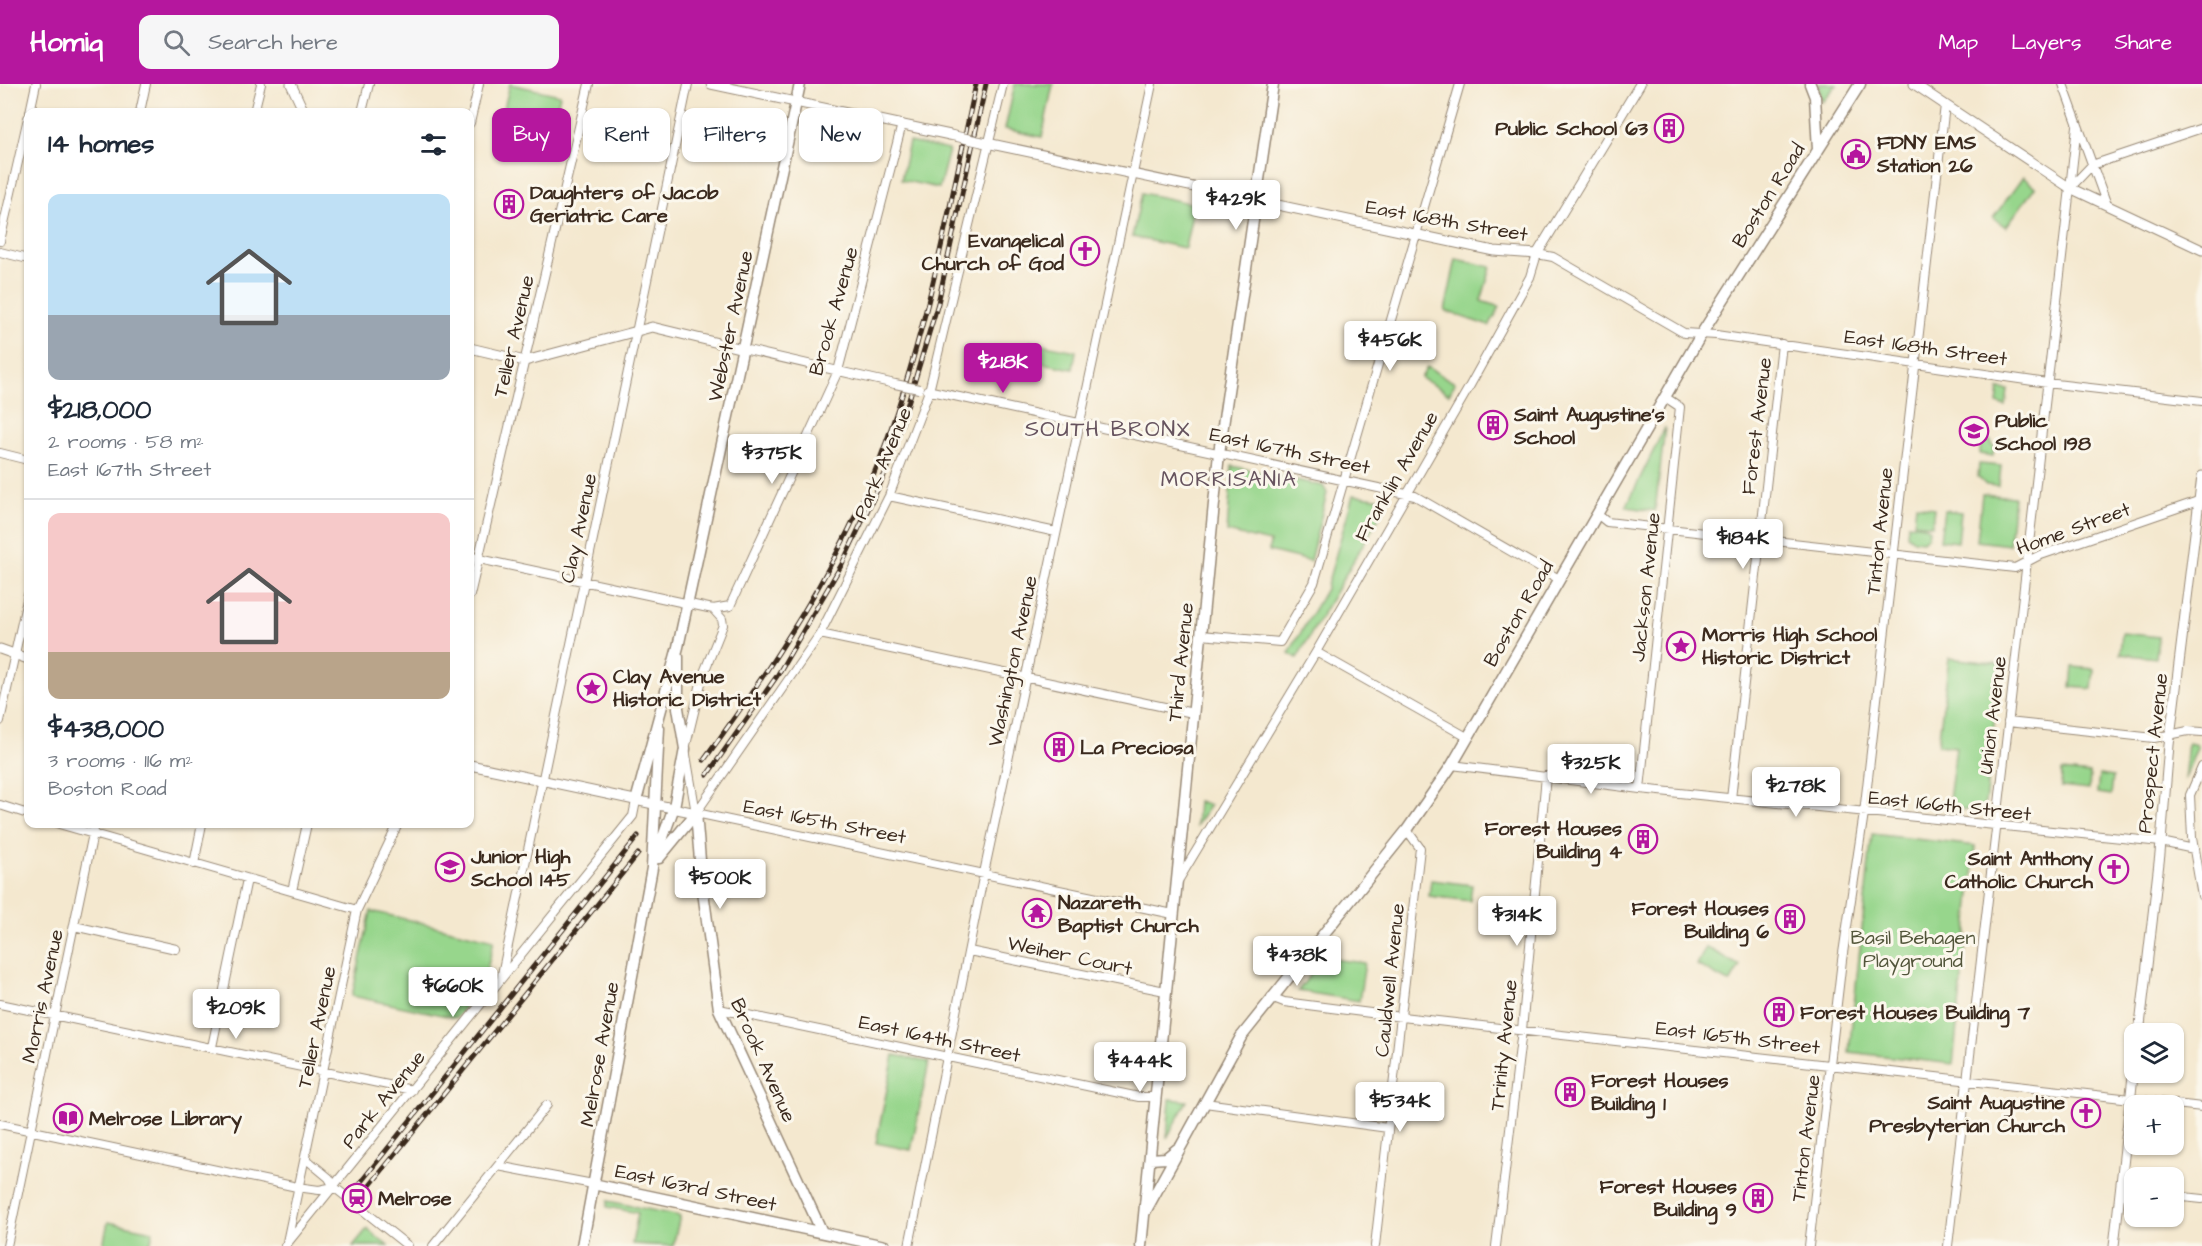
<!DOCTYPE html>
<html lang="en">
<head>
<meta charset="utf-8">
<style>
  body { margin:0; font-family:"Architects Daughter",sans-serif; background:#f6f6f7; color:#1f2937; height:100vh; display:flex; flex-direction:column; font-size:22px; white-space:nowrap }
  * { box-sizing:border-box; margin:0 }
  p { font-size:20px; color:#747a83 }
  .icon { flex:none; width:33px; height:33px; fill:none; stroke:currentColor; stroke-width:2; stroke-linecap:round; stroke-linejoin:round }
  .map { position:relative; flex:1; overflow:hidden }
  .side { position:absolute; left:24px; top:24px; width:450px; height:720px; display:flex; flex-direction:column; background:#fff; border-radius:12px; box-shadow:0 2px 4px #0004 }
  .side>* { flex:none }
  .guide { position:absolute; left:492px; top:24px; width:570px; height:54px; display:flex; gap:12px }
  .tools { position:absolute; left:2124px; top:939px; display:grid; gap:12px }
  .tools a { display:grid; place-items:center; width:60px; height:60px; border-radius:12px; background:#fff; box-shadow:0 2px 4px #0004; font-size:30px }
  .price { position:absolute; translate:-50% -51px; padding:0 14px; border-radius:6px; background:#fff; color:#222; font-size:20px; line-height:39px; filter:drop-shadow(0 2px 3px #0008) }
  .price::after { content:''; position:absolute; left:50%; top:36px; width:18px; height:14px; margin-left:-9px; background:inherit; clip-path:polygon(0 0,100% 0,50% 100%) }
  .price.on { background:#b5179e; color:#fff }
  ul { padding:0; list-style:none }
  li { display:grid; align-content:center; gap:12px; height:318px; padding:0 24px }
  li+li { border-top:2px solid #e0e1e3 }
  li span { display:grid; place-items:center; height:186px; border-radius:12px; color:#555 }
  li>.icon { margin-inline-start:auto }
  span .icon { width:108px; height:108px; fill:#fffc; stroke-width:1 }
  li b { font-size:26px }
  h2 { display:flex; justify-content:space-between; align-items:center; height:72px; padding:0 24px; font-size:26px }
  .chip { padding:0 21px; border-radius:12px; background:#fff; box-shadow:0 2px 4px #0004; font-size:21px; line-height:54px }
  .chip.on { background:#b5179e; color:#fff }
  header { display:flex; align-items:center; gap:36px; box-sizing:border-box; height:84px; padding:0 30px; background:#b5179e; color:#fff }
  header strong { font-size:28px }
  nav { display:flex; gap:33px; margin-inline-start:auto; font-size:21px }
  .search { width:420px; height:54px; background:#f6f6f7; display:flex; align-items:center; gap:15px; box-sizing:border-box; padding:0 21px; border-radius:12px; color:#747a83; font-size:22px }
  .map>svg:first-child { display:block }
  .green { fill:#97d68c; stroke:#698055; stroke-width:1.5 }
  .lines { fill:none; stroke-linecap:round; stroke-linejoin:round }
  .minor-casing { stroke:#988976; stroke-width:10 }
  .tertiary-casing { stroke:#988976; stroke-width:11 }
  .secondary-casing { stroke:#988976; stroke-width:13 }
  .minor { stroke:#fff; stroke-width:8 }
  .tertiary { stroke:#fff; stroke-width:9 }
  .secondary { stroke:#fff; stroke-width:10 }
  .rail-casing { stroke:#3b2a1e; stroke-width:5 }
  .rail { stroke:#fbf7ec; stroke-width:3; stroke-dasharray:9; stroke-linecap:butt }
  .minor-bridge-casing { stroke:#988976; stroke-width:10; stroke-linecap:butt }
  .tertiary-bridge-casing { stroke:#988976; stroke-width:11; stroke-linecap:butt }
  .minor-bridge { stroke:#fff; stroke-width:8 }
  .tertiary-bridge { stroke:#fff; stroke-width:9 }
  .labels { text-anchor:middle; stroke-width:6; stroke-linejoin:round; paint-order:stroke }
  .poi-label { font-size:20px; font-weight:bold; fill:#3b2a1e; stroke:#fbf7ec; text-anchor:start }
  .street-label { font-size:20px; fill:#3b2a1e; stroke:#fbf7ec }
  .park-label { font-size:20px; fill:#52553a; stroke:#fbf7ec }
  .neighbourhood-label { font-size:21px; letter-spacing:1.5px; fill:#66535e; stroke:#fbf7ec }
  .quarter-label { font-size:22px; letter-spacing:1.5px; fill:#66535e; stroke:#fbf7ec }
</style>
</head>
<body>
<header>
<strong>Homiq</strong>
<div class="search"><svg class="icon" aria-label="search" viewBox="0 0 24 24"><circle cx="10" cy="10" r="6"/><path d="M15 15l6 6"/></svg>Search here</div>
<nav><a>Map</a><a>Layers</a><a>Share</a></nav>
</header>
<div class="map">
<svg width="2202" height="1162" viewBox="0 0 2202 1162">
  <rect width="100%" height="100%" fill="#fbf7ec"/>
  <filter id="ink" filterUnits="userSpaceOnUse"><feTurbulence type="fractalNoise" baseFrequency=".0167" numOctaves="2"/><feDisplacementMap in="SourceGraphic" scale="12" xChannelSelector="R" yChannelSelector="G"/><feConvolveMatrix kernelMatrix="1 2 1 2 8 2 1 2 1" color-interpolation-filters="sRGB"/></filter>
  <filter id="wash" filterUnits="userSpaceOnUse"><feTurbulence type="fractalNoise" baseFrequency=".008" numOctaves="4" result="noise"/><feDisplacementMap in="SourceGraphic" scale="24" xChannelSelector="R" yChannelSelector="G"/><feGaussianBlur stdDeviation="1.35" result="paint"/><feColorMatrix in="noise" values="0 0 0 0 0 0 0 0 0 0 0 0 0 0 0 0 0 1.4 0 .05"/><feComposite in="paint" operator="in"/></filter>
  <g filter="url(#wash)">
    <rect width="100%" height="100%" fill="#f4e8cf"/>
    <!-- green -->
    <path class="green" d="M510,0L560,11L550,52L500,41Z
      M1015,0H1053L1042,53L1005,45Z
      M1818,0H1837L1822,18Z
      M909,58L949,66L939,104L901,96Z
      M2023,93L2035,103L2006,143L1993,134Z
      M1142,109L1194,120L1185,164L1132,153Z
      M1456,175L1491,183L1481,217L1500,223L1489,242L1445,227Z
      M1030,258L1076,267L1073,285L1027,276Z
      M1427,283L1455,299L1449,310L1421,294Z
      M1999,305L2008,306L2006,322L1997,319Z
      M1665,343L1655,427L1626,423Z
      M1981,356L1991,357V361L1994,362L1993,372L1980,370Z
      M1979,380L2001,382L1999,402L1986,401L1978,393Z
      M1232,382L1323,402L1327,409L1310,477L1269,467L1270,458L1227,448Z
      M1982,410L2014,413L2009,461L1977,457Z
      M1353,411L1383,415L1386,421L1297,574L1289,569L1326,505Z
      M1916,421L1934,424L1932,441L1914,439Z
      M1944,426L1961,428L1958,458L1940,456Z
      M1908,440L1925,442L1929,445L1928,452L1923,457L1914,456L1907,451Z
      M2122,549L2158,553L2156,574L2120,570Z
      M1949,574L2001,580L1984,728L1948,724L1956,663L1938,661Z
      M2073,583L2094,585L2092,605L2071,603Z
      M2188,659L2198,661L2184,696Z
      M2062,687L2090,690L2089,706L2061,703Z
      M2099,691L2113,693L2111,711L2097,709Z
      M1198,717L1210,721L1196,742Z
      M1872,750L1976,762L1953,980L1849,968Z
      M1431,796L1472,801L1470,817L1429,812Z
      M371,827L494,856L484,898L456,934L352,912Z
      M1706,863L1740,882L1730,899L1697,881Z
      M1323,874L1365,879L1359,917L1298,907Z
      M894,971L929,978L911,1066L876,1059Z
      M1170,1015L1187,1017L1167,1054Z
      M608,1117L680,1132L673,1162L632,1160L638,1129L607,1123Z
      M108,1138L153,1147L150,1162H103Z
      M367,1145L388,1162H353Z"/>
  </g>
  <g filter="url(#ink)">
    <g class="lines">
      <!-- minor casing -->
      <g class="minor-casing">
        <path id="minor" d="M2063,0L2107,121
          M30,28L36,0
          M140,28L146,0
          M254,28L261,0
          M362,28L369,0
          M470,39L479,0
          M2070,104L2077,42
          M0,157L28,34
          M0,168L28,175
          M743,265L895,300
          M927,306L1415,412L1559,495
          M0,369L28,376
          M889,412L1056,448
          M1597,430L1607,438L2015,484L2038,472L2201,416
          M470,473L713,525L730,522L838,287L902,40
          M470,511L589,0
          M820,550L1193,629
          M1201,551L1280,558L1314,499L1460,0
          M1316,568L1467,653
          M0,637L28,511
          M2008,638L2154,654L2188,647L2202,648
          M1452,681L1640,705L2161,758L2194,765
          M2202,683L2190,711L2192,754L2202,812
          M1640,705L1680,323L1665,313
          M1731,715L1782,260
          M0,721L28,730
          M696,729L820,550L889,412L929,307L1003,0
          M696,729L1173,830
          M696,729L685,665L703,591L723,541L722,535L713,525
          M59,740L357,826
          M194,780L202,740
          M1178,797L1316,568L1468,305L1530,193L1537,170L1553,173L1684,249L1716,251L2047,299L2202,317
          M292,807L307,740
          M74,842L176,865
          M969,867L1165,907
          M501,895L688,0
          M1271,913L1284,918L1402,933L2202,1023
          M0,920L412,1006
          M719,925L1139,1013H1154
          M212,963L247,795
          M1205,1019L1388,1044
          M0,1040L297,1103L319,1106L334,1103
          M305,1074L329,1094L334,1103L408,1162
          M498,1082L593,1100
          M2120,1106L2134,1108
          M2174,1112L2202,1115
          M287,1158L357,826L398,740
          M7,1162L95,740
          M285,1162L633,732L636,717
          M433,1162L547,1021
          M909,1162L984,789L1152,0
          M1375,1162L1420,764L1407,746
          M1496,1162L1522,946L1546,692
          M1809,1162L1842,876L1864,729L1945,21
          M1948,1162L2070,104L2092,81L2202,44"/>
      </g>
      <!-- tertiary casing -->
      <g class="tertiary-casing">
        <path id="tertiary" d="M291,0L304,28
          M711,0L950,51
          M1914,0L2070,104L2202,166
          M982,58L1494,167L1537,170L1640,0
          M470,264L525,277L652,243L743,265
          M0,565L28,575
          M470,681L696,729
          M2139,950L2160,770L2169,661L2202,392
          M2114,1162L2134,983"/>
      </g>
      <!-- secondary casing -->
      <g class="secondary-casing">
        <path id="secondary" d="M1810,0L1815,13L1818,66
          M636,717L678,563L800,0
          M696,729L702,800L719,925L822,1148
          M659,774L696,729
          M655,775L674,723L685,665L678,624V573
          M1150,1075L1166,1074L1177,1065
          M593,1100L885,1162
          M1145,1128L1241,953L1407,746L1452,681L1702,249L1860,0
          M582,1162L652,784L659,644
          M1141,1162L1219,369L1273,0"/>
      </g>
      <!-- minor -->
      <use href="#minor" class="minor"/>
      <!-- tertiary -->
      <use href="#tertiary" class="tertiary"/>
      <!-- secondary -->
      <use href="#secondary" class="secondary"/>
      <!-- rail casing -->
      <g class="rail-casing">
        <path id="rail" d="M704,676C772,583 838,483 880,375C926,254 949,125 976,0
          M707,691L777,592L842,480L890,379L938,219L986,0
          M356,1104L638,752
          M363,1110L638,770"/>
      </g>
      <!-- rail -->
      <use href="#rail" class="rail"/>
      <!-- minor-bridge casing -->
      <g class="minor-bridge-casing">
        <path id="minor-bridge" d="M895,300L919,305"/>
      </g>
      <!-- tertiary-bridge casing -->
      <g class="tertiary-bridge-casing">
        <path id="tertiary-bridge" d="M950,51L982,58"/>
      </g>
      <!-- minor-bridge -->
      <use href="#minor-bridge" class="minor-bridge"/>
      <!-- tertiary-bridge -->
      <use href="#tertiary-bridge" class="tertiary-bridge"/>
    </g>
  </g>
  <!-- icons -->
  <defs>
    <g id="building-ring" transform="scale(1.5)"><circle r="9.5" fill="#fbf7ec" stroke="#b5179e" stroke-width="1.5"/><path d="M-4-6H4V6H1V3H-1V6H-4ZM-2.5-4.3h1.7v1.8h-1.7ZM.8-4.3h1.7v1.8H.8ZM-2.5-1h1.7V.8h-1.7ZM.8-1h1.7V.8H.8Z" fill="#b5179e"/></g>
    <g id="civic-ring" transform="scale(1.5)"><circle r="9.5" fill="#fbf7ec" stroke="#b5179e" stroke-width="1.5"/><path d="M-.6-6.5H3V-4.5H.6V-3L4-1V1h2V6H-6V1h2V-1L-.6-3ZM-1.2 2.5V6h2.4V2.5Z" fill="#b5179e"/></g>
    <g id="church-ring" transform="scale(1.5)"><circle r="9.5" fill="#fbf7ec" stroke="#b5179e" stroke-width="1.5"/><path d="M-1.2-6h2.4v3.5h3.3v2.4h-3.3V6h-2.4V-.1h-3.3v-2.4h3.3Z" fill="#b5179e"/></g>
    <g id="school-ring" transform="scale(1.5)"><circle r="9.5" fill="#fbf7ec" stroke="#b5179e" stroke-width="1.5"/><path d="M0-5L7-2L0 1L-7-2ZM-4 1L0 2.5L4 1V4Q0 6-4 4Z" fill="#b5179e"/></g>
    <g id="sight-ring" transform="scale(1.5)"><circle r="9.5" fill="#fbf7ec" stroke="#b5179e" stroke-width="1.5"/><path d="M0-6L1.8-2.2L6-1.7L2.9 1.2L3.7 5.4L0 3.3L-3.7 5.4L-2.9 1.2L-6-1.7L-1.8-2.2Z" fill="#b5179e"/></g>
    <g id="temple-ring" transform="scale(1.5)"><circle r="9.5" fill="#fbf7ec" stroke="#b5179e" stroke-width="1.5"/><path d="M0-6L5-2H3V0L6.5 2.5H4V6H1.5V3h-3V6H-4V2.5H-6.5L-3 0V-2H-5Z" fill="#b5179e"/></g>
    <g id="library-ring" transform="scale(1.5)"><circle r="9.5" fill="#fbf7ec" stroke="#b5179e" stroke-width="1.5"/><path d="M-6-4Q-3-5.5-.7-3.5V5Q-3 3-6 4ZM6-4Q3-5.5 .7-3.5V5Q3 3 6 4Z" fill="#b5179e"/></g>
    <g id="station-ring" transform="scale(1.5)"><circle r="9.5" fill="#fbf7ec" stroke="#b5179e" stroke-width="1.5"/><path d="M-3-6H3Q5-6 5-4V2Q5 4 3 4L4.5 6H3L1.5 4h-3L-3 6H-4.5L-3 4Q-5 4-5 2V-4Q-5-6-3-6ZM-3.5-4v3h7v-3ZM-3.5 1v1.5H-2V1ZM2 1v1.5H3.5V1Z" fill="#b5179e"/></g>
  </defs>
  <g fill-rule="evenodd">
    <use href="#building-ring" x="1669" y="44"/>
    <use href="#civic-ring" x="1856" y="70"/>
    <use href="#building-ring" x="509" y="120"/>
    <use href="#church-ring" x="1085" y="167"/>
    <use href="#building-ring" x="1493" y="341"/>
    <use href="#school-ring" x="1974" y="347"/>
    <use href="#sight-ring" x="1681" y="562"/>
    <use href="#sight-ring" x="592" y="604"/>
    <use href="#building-ring" x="1059" y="663"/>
    <use href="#building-ring" x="1643" y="755"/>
    <use href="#school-ring" x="450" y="783"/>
    <use href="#church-ring" x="2114" y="785"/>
    <use href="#temple-ring" x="1037" y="829"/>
    <use href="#building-ring" x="1790" y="835"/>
    <use href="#building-ring" x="1779" y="928"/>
    <use href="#building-ring" x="1570" y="1008"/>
    <use href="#church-ring" x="2086" y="1029"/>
    <use href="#library-ring" x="68" y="1034"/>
    <use href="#station-ring" x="357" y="1114"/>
    <use href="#building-ring" x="1758" y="1114"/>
  </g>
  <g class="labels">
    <!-- poi labels -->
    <g class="poi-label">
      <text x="1648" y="51" text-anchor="end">Public School 63</text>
      <text x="1877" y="65">FDNY EMS<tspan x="1877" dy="23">Station 26</tspan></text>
      <text x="530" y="115">Daughters of Jacob<tspan x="530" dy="23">Geriatric Care</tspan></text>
      <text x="1064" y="163" text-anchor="end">Evangelical<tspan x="1064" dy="23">Church of God</tspan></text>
      <text x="1514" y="337">Saint Augustine's<tspan x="1514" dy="23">School</tspan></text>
      <text x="1995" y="343">Public<tspan x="1995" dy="23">School 198</tspan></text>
      <text x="1702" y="557">Morris High School<tspan x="1702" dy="23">Historic District</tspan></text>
      <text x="613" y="599">Clay Avenue<tspan x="613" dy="23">Historic District</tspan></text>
      <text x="1080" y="670">La Preciosa</text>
      <text x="1622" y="751" text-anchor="end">Forest Houses<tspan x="1622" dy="23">Building 4</tspan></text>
      <text x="471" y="779">Junior High<tspan x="471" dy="23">School 145</tspan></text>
      <text x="2093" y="781" text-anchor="end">Saint Anthony<tspan x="2093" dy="23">Catholic Church</tspan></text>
      <text x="1058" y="825">Nazareth<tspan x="1058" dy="23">Baptist Church</tspan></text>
      <text x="1769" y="831" text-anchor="end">Forest Houses<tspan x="1769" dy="23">Building 6</tspan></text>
      <text x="1800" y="935">Forest Houses Building 7</text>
      <text x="1591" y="1003">Forest Houses<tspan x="1591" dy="23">Building 1</tspan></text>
      <text x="2065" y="1025" text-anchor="end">Saint Augustine<tspan x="2065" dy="23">Presbyterian Church</tspan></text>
      <text x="89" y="1041">Melrose Library</text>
      <text x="1737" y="1109" text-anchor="end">Forest Houses<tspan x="1737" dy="23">Building 9</tspan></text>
      <text x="378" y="1121">Melrose</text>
    </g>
    <!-- street labels -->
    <g class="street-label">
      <text transform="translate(1768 111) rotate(-58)" y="7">Boston Road</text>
      <text transform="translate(1447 136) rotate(10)" y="7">East 168th Street</text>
      <text transform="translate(833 227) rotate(-74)" y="7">Brook Avenue</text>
      <text transform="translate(730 242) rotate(-78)" y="7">Webster Avenue</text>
      <text transform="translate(513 252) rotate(-77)" y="7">Teller Avenue</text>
      <text transform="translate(1926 263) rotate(8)" y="7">East 168th Street</text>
      <text transform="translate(1756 342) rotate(-83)" y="7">Forest Avenue</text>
      <text transform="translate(1290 366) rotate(12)" y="7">East 167th Street</text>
      <text transform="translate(882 379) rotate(-67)" y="7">Park Avenue</text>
      <text transform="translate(1396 392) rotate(-60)" y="7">Franklin Avenue</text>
      <text transform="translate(578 444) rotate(-78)" y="7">Clay Avenue</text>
      <text transform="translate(2073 444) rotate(-20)" y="7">Home Street</text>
      <text transform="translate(1879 447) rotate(-84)" y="7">Tinton Avenue</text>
      <text transform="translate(1645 503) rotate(-84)" y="7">Jackson Avenue</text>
      <text transform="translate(1518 529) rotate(-60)" y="7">Boston Road</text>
      <text transform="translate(1012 577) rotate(-78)" y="7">Washington Avenue</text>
      <text transform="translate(1180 578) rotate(-84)" y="7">Third Avenue</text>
      <text transform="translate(1992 631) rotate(-83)" y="7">Union Avenue</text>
      <text transform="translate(2152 669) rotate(-84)" y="7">Prospect Avenue</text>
      <text transform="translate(1950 721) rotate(6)" y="7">East 166th Street</text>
      <text transform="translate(825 737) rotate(11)" y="7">East 165th Street</text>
      <text transform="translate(1070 871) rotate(12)" y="7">Weiher Court</text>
      <text transform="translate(1389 896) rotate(-84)" y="7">Cauldwell Avenue</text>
      <text transform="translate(42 912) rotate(-78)" y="7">Morris Avenue</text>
      <text transform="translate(316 943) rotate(-78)" y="7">Teller Avenue</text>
      <text transform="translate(1738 953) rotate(7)" y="7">East 165th Street</text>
      <text transform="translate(940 954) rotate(12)" y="7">East 164th Street</text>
      <text transform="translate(1503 961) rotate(-84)" y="7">Trinity Avenue</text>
      <text transform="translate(599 970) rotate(-80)" y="7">Melrose Avenue</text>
      <text transform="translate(764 976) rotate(66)" y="7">Brook Avenue</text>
      <text transform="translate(383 1015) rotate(-51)" y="7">Park Avenue</text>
      <text transform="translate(1805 1054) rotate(-83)" y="7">Tinton Avenue</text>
      <text transform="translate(696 1103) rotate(12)" y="7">East 163rd Street</text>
    </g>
    <!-- park labels -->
    <g class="park-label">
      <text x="1913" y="860">Basil Behagen<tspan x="1913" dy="23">Playground</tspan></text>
    </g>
    <!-- neighbourhood labels -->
    <g class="neighbourhood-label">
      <text x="1229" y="402">MORRISANIA</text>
    </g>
    <!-- quarter labels -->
    <g class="quarter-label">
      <text x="1108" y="352">SOUTH BRONX</text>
    </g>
  </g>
</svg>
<div class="tools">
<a><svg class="icon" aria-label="layers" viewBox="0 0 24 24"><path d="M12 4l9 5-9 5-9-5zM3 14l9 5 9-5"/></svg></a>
<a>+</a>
<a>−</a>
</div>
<b class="price" style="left:1236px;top:147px">$429K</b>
<b class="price" style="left:1390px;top:288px">$456K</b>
<b class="price on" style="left:1003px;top:310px">$218K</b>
<b class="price" style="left:772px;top:401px">$375K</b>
<b class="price" style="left:1743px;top:486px">$184K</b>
<b class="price" style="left:1591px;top:711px">$325K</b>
<b class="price" style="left:1796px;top:734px">$278K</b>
<b class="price" style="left:720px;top:826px">$500K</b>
<b class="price" style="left:1517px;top:863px">$314K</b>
<b class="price" style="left:1297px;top:903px">$438K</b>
<b class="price" style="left:453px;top:934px">$660K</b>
<b class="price" style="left:236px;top:956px">$209K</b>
<b class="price" style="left:1140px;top:1009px">$444K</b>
<b class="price" style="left:1400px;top:1049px">$534K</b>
<div class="guide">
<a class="chip on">Buy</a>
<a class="chip">Rent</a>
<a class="chip">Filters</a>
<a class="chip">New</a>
</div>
<section class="side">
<h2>14 homes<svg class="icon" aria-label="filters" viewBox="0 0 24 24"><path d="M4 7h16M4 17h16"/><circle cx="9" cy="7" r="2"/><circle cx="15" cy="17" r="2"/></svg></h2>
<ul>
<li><span style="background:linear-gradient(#bfe0f5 65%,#9aa5b1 0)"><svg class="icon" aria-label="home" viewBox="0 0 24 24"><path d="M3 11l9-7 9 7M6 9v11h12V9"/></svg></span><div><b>$218,000</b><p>2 rooms · 58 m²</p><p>East 167th Street</p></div></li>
<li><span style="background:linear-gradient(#f6c9c9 75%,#b9a48a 0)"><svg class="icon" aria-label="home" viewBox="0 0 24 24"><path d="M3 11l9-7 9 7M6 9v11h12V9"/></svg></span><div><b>$438,000</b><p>3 rooms · 116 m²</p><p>Boston Road</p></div></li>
</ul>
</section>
</div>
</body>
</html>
